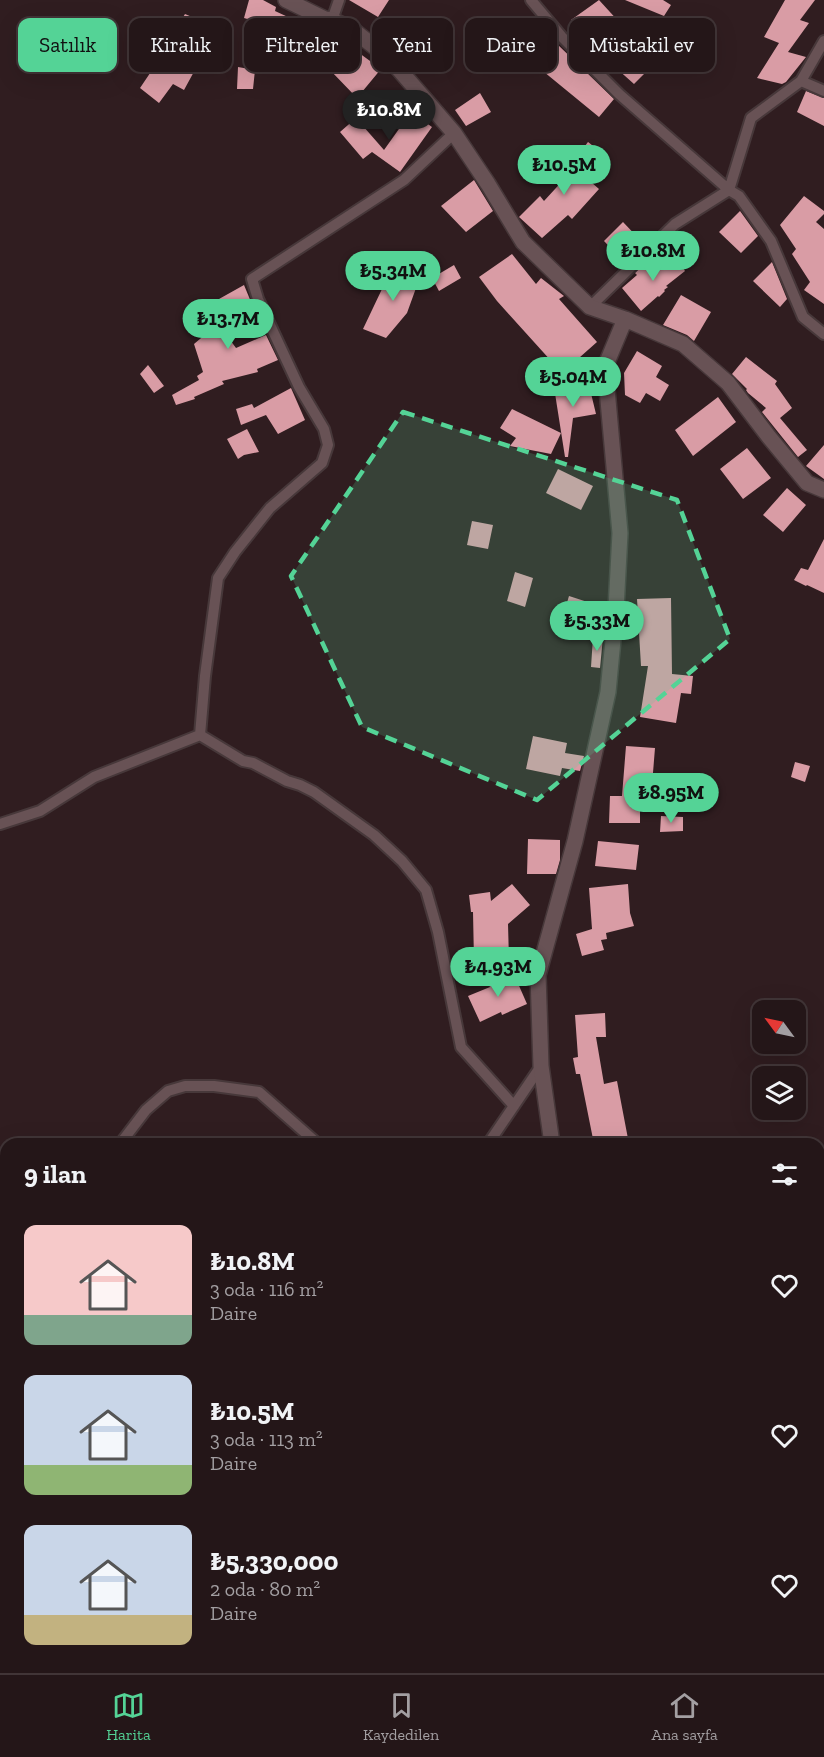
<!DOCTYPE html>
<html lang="tr">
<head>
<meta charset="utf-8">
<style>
  body { margin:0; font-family:"Zilla Slab",serif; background:#2c1f21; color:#f1f3f6; height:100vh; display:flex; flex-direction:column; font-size:22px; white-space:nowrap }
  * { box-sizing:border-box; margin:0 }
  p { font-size:20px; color:#a39fa2 }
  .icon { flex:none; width:33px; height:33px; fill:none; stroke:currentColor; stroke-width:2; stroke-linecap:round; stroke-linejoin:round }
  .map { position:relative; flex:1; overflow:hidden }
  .drawer { position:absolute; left:0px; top:1138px; width:825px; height:536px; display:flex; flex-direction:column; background:#241618; border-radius:18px 18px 0 0; box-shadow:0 6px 24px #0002,0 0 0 2px #413537 }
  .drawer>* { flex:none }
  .banner { position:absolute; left:18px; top:18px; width:789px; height:54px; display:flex; gap:12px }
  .needle { width:39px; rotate:303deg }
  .fabs { position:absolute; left:752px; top:1000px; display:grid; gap:12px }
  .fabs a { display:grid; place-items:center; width:54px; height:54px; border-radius:12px; background:#241618; box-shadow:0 6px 24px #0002,0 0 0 2px #413537; font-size:30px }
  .price { position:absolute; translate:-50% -51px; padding:0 14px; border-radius:21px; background:#54d396; color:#111; font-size:20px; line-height:39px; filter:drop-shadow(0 2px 3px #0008) }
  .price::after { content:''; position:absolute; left:50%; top:36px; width:18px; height:14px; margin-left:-9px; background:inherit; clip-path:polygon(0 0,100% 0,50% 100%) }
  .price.selected { background:#222; color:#fff }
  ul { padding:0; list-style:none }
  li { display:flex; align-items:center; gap:18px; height:150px; padding:0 24px }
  li span { display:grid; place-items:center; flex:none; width:168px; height:120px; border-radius:12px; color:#555 }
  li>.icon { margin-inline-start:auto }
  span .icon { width:72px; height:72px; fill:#fffc; stroke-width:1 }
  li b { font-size:26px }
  h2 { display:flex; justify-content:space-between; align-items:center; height:72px; padding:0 24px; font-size:26px }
  .chip { padding:0 21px; border-radius:12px; background:#241618; box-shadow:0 6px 24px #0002,0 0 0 2px #413537; font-size:21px; line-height:54px }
  .chip.selected { background:#54d396; color:#111 }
  .tab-bar { display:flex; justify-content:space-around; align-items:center; height:84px; border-top:2px solid #413537; background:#241618; font-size:16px; color:#a39fa2 }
  .tab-bar a { display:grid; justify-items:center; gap:3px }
  .tab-bar .selected { color:#54d396 }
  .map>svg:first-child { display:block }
  .building { fill:#d99ca5 }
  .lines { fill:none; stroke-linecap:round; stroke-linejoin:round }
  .street-casing { stroke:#47383a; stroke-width:14 }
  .secondary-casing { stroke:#47383a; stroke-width:18 }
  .street { stroke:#685255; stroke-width:10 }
  .secondary { stroke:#685255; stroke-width:15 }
  .marked { fill:#54d396; fill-opacity:0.2; stroke:#54d396; stroke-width:4.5; stroke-dasharray:12 8; stroke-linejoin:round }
</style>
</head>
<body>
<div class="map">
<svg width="824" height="1673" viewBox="0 0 824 1673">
  <rect width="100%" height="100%" fill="#301d20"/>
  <!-- building -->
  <path class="building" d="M249,0H263L276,7L275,11L301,23L318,35L317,37L349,59L355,50L381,69L357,98L330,70L327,74L256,47L268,25L244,18Z
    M349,0H389L378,17Z
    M599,0L620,23L617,25L659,59L634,84L597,51L571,20Z
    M625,0H663L671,5L664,16Z
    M785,0H815L800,20L809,23L788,52L806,57L786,82L782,84L757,78L779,43L764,37Z
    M185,14L211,25L196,54L202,57L184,90L173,84L159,103L140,88L173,39L170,38Z
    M547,31L557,42L556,43L614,99L599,117L538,67L545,60L531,44Z
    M238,67L255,70L253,89H237Z
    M806,91L824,98V126L797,112Z
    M480,93L491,112L466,126L455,110Z
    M411,112L432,127L400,172L372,152L363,159L340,132L356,118L384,150Z
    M588,142L601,152L584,176L599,189L572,219L568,215L542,238L519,217L540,196L544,201L577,165L573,162Z
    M474,180L493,211L466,232L441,206Z
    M804,196L824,211V214L816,222L824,229V304L804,290L810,282L792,254L796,249L780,225Z
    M740,211L758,236L741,253L719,232Z
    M623,222L643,243L625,263L604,241Z
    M512,254L536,284L541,278L564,296L559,299L597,342L562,373L497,301L479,277Z
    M673,254L685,271L666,286L668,287L664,290L665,291L659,297L658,296L641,311L622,288L637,275L635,273L643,265L649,272Z
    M772,262L787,299L780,307L753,281Z
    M398,264L420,277L407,313L386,338L363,329L382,289Z
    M454,265L461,278L439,291L432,278Z
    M244,285L256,314L222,329L236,348L266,335L278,360L257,369L258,372L222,381L224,384L194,397L195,399L176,405L172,395L199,380L197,376L203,372L194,344L227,316L219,299Z
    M681,295L711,312L694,341L687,335L663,325Z
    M637,351L662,366L656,377L669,385L660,401L646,393L640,403L625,395L624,373Z
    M746,357L777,381L775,384L792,408L780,418L807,450L798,457L762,412L766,408L748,393L746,390L747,389L732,374Z
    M148,365L164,386L154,393L140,374Z
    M588,381L596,414L573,418L568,457H565L554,387Z
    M291,388L305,420L278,434L266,415L241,425L236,409L252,404L254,408Z
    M718,397L736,422L693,456L675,430Z
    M512,409L561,433L551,454L510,446L516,438L500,428Z
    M247,429L259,452L244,455L238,459L227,439Z
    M824,445V479L806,466Z
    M747,448L771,478L743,499L720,469Z
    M558,469L593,486L581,510L546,493Z
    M787,488L806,505L783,532L763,515Z
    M472,521L493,525L488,549L467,545Z
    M824,539V593L807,585L806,586L794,580L801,568L808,570Z
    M515,572L533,578L525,607L507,601Z
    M569,596L606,608L605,622L602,632L562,619Z
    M671,598L672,674L693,676L691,694L681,693L676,723L640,717L648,666H641L637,599Z
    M593,637H603L600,668L591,667Z
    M533,736L567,743L565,753L584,756L580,771L562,768L560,776L526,769Z
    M626,746L655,748L652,785L640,784V823H609L610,796H622Z
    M795,762L810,766L805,782L791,777Z
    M661,816L683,817V831L660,832Z
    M528,839L560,840V860L556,874H527Z
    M598,841L639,845L636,870L595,866Z
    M512,884L530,905L508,924L509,960L474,961L473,912H471L469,895L490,892L491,901Z
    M628,884L630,913L634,926L606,933L607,939L601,940L604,950L582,956L576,934L592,929L589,888Z
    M513,972L527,1004L502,1015L501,1012L480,1022L468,996L490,987L488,983Z
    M605,1013L606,1037H596L604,1084L617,1081L629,1144H594L580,1074H576L573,1058L578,1057L575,1015Z"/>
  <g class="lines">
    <!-- street casing -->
    <g class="street-casing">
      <path id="street" d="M531,0L562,37L619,94L729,190L739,196L771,241L803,317L824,334
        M332,20L339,0
        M801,81L824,91
        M590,307L675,224L729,190L751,118L801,81L824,41
        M200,735L205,676L218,578L235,552L270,508L322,463L328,445L324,429L299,387L258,299L252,279L404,180L454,133
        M200,735L243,761L253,763L287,781L300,785L314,792L374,835L402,861L426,890L438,932L461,1047L514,1106
        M0,824L40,811L94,777L200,735
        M120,1144L146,1110L168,1091L185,1086H214L259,1092L318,1144
        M488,1144L541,1066
        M0,1269L6,1267
        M181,1673L183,1668"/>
    </g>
    <!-- secondary casing -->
    <g class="secondary-casing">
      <path id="secondary" d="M286,0L325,19L332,20L353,30L390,59L454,133L488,184L523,242L590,307L625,319L683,344L728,383L769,437L807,483L824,490
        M552,1144L541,1066L538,975L575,841L608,692L616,609L620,533L605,367L625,319
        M658,1668L660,1673"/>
    </g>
    <!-- street -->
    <use href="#street" class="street"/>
    <!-- secondary -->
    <use href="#secondary" class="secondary"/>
  </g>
  <!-- marked area -->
  <path class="marked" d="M403,412L677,500L730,639L537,800L362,727L291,576Z"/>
</svg>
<div class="fabs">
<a><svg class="needle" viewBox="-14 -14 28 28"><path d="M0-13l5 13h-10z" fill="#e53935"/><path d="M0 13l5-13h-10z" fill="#a39fa2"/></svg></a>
<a><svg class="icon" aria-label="layers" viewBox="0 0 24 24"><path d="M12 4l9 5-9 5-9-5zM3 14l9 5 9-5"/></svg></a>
</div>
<b class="price selected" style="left:389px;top:141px">₺10.8M</b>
<b class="price" style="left:564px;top:196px">₺10.5M</b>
<b class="price" style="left:653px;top:282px">₺10.8M</b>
<b class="price" style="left:393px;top:302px">₺5.34M</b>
<b class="price" style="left:228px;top:350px">₺13.7M</b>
<b class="price" style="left:573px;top:408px">₺5.04M</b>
<b class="price" style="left:597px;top:652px">₺5.33M</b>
<b class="price" style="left:671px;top:824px">₺8.95M</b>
<b class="price" style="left:498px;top:998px">₺4.93M</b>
<div class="banner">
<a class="chip selected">Satılık</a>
<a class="chip">Kiralık</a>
<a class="chip">Filtreler</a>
<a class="chip">Yeni</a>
<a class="chip">Daire</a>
<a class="chip">Müstakil ev</a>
</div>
<section class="drawer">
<h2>9 ilan<svg class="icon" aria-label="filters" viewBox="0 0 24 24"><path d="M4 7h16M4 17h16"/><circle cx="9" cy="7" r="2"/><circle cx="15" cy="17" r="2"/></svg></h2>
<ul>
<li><span style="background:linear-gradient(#f6c9c9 75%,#7fa58c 0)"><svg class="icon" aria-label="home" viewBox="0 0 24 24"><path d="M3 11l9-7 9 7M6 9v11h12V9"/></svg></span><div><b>₺10.8M</b><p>3 oda · 116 m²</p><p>Daire</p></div><svg class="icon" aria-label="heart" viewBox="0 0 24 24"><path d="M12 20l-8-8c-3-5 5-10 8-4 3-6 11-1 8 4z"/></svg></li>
<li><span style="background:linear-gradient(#c9d6e8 75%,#8fb573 0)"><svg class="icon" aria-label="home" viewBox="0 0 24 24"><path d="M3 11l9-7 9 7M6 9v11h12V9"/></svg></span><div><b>₺10.5M</b><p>3 oda · 113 m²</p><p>Daire</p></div><svg class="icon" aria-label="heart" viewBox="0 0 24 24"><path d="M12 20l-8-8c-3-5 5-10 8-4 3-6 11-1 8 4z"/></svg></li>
<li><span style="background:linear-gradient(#c9d6e8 75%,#c2b280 0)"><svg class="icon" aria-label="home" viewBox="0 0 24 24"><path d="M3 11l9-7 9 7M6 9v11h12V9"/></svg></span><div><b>₺5,330,000</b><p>2 oda · 80 m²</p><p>Daire</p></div><svg class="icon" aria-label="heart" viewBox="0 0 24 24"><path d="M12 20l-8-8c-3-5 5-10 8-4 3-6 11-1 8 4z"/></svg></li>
</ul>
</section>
</div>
<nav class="tab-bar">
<a class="selected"><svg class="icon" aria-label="map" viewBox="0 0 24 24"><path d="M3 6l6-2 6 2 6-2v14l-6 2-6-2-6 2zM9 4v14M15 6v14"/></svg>Harita</a>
<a><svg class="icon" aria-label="saved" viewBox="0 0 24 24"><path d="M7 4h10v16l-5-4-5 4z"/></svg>Kaydedilen</a>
<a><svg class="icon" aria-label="home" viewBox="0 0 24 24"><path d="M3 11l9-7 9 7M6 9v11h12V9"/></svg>Ana sayfa</a>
</nav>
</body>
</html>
